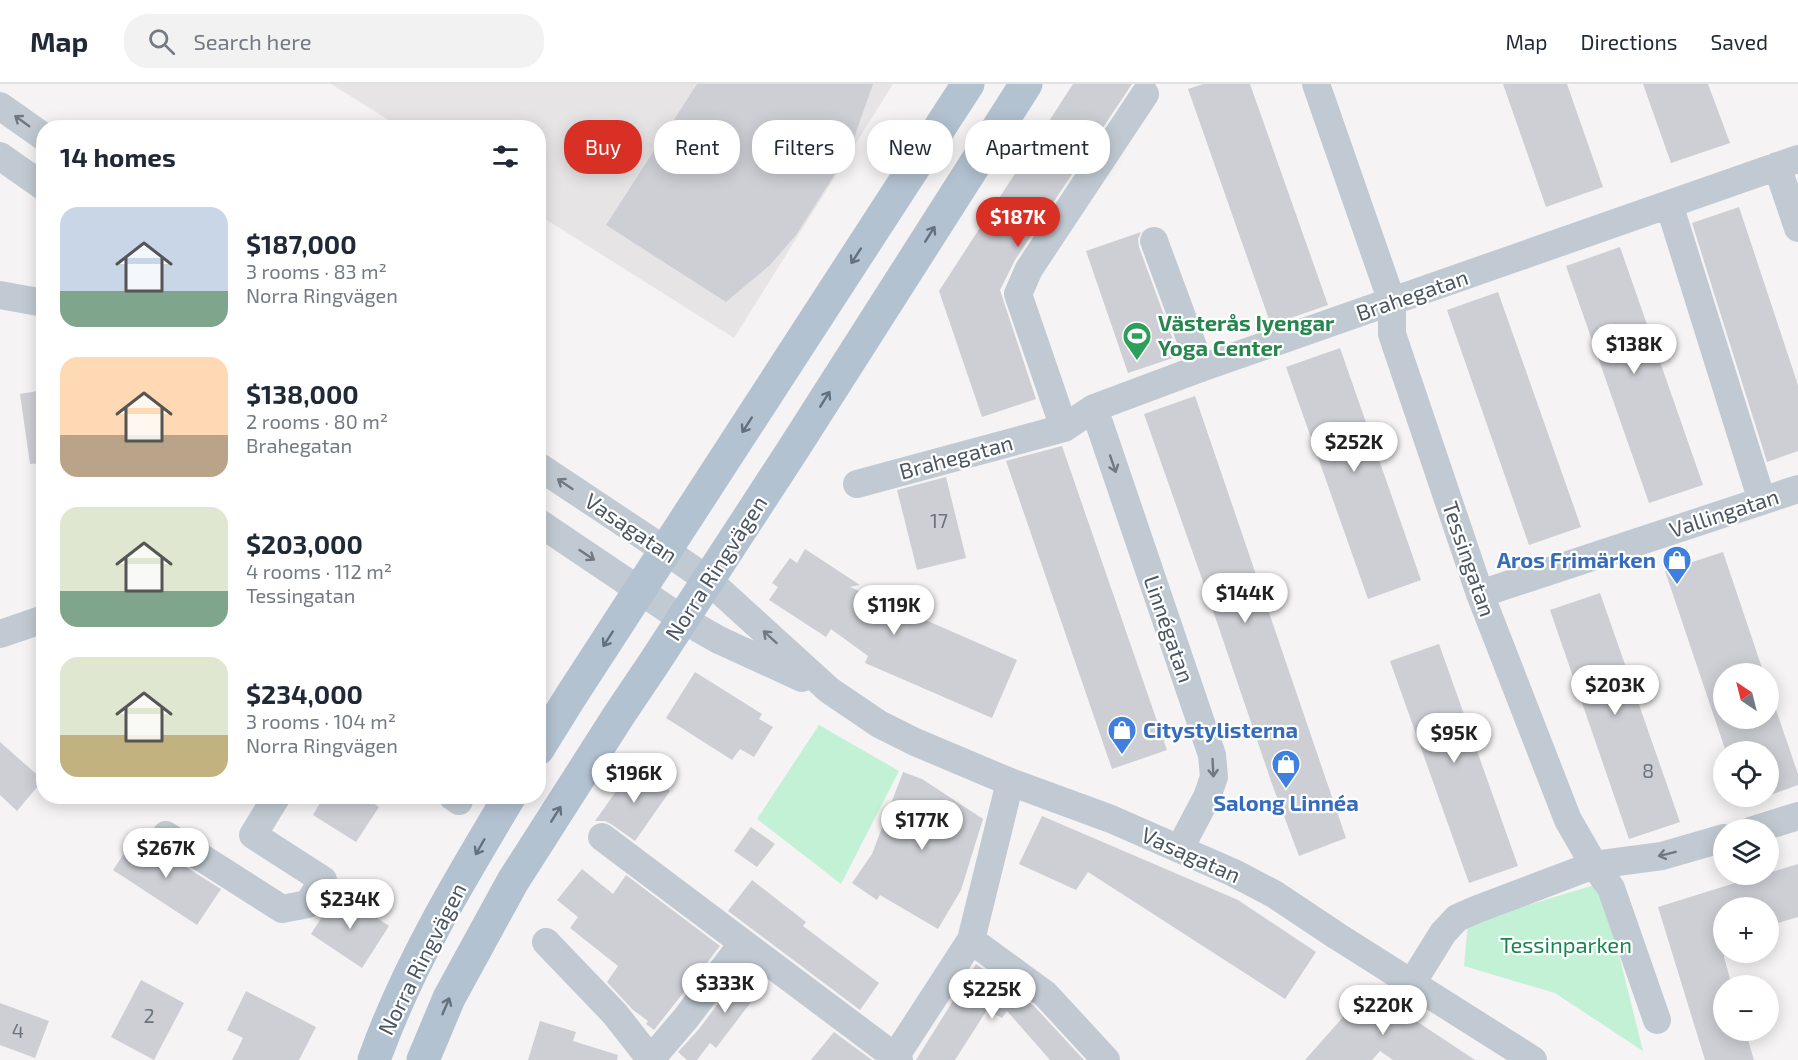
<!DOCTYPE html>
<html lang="en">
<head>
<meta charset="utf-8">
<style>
  body { margin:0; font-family:"Exo 2",sans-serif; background:#f2f2f3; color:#1f2937; height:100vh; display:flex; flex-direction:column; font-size:22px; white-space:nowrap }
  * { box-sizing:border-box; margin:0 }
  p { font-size:20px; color:#747a83 }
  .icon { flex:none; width:33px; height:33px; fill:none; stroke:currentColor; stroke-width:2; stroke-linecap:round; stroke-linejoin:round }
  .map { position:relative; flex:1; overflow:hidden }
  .sheet { position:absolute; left:36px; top:36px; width:510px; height:684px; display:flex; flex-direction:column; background:#fff; border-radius:24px; box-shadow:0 3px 15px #0003 }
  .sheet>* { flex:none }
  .guide { position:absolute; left:564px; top:36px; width:570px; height:54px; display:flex; gap:12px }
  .needle { width:39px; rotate:325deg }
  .buttons { position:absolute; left:1713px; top:579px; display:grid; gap:12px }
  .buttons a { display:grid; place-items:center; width:66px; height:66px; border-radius:50%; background:#fff; box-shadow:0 3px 15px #0003; font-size:30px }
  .price { position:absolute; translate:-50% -51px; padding:0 14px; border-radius:21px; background:#fff; color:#222; font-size:20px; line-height:39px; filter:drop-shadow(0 2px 3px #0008) }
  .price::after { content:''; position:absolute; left:50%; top:36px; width:18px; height:14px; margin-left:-9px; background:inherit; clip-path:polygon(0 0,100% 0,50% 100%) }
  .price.current { background:#d93025; color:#fff }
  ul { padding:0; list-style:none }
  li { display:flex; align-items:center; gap:18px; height:150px; padding:0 24px }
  li span { display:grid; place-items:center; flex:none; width:168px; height:120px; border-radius:18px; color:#555 }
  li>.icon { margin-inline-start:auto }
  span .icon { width:72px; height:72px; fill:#fffc; stroke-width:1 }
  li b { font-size:26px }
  h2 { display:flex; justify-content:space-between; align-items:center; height:72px; padding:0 24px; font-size:26px }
  .pill { padding:0 21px; border-radius:24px; background:#fff; box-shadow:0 3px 15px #0003; font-size:21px; line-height:54px }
  .pill.current { background:#d93025; color:#fff }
  header { display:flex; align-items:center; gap:36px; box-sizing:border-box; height:84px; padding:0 30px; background:#fff; border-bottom:2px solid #e0e1e3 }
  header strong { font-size:28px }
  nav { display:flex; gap:33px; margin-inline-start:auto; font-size:21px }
  .search { width:420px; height:54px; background:#f2f2f3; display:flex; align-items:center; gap:15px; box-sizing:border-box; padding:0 21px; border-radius:24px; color:#747a83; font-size:22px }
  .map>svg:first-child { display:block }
  .education { fill:#e6e4e5 }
  .green { fill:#c3f1d5 }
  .building { fill:#cdcfd5 }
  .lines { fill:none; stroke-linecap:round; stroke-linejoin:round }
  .minor { stroke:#c1cad2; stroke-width:28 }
  .major { stroke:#b3c2d1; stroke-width:33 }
  .oneway { stroke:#6e7983 }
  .oneway2 { stroke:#64717d }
  .labels { text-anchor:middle; stroke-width:4.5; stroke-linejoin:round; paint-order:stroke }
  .number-label { font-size:20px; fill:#6b747e }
  .street-label { font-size:22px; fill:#4a5661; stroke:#fff }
  .leisure-label { font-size:22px; font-weight:bold; fill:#27864d; stroke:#fff; text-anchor:start }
  .shop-label { font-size:22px; font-weight:bold; fill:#366cbe; stroke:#fff; text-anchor:end }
  .park-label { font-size:22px; fill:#17864f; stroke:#fff }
</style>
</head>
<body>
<header>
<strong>Map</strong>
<div class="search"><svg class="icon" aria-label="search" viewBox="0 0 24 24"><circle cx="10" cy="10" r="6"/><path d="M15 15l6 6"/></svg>Search here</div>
<nav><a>Map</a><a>Directions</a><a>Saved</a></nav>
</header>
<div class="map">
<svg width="1798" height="976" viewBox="0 0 1798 976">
  <rect width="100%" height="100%" fill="#f5f3f3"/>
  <!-- education -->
  <path class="education" d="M331,0H893L734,254L539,131L538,44L400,43Z"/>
  <!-- green -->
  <path class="green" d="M819,641L899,687L841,800L757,735Z
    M1601,799L1643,967L1555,909L1464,882L1468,839Z"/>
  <!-- building -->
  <path class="building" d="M697,0H873L849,68L796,151L770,181L726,218L606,141Z
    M1073,0H1132L1015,176L1000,206L1036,315L982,333L939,207Z
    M1203,0H1250L1328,221L1271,241L1188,5Z
    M1503,0H1567L1603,103L1546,123Z
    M1643,0H1708L1730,59L1671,79Z
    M1739,123L1798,301V367L1767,378L1692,139Z
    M1141,148L1138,155L1139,163L1179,272L1128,289L1086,167Z
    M1620,163L1703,401L1649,419L1566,182Z
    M1498,208L1581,443L1529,461L1447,226Z
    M1340,264L1421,496L1368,515L1286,283Z
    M44,306V379L30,380L20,310Z
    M1195,312L1346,754L1299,772L1272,700L1208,512L1144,330Z
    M1062,362L1167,666L1112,685L1006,377Z
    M946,393L966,474L917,486L897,406Z
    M805,465L860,501L850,503L1017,576L992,634L865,579L868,572L831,545L826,553L769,516L778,503L772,499L790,474L797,479Z
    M1723,468L1764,590H1724V634H1768V615L1772,614L1798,690V701L1768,712V668H1726L1665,487Z
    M1600,509L1680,738L1629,755L1550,526Z
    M1439,560L1518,782L1469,799L1390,577Z
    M695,588L762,630L759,635L773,643L754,673L740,665L732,676L666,634Z
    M0,658L43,696L17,727L0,711Z
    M634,682L670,707L635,757L611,740L605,737H595Z
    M903,688L922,695L983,735L961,806L938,845L880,811L877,816L852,799L872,770Z
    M324,712H362L379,723L356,758L313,731Z
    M1042,732L1238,816L1316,868L1285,915L1088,788L1076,806L1019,780Z
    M751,743L775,760L757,783L734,767Z
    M141,744L150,750L151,758L157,765L221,805L197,841L113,786Z
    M1798,780V833L1768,842V824H1724V873L1732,902H1724V946H1745L1754,976H1705L1658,823L1764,790H1768V789Z
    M582,785L613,810L626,791L720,862L654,946L646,940L648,937L633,926L607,898L618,882L570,844L578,833L557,816Z
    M752,796L806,838L803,842L879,899L860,926L728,827Z
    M338,808L389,842L362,884L311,850Z
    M976,880L1034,922L1084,976H1050L1007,927L1002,934L987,926L955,976H916Z
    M746,882L767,897L716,964L710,959L697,976H687L678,968L699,945Z
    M141,896L184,919L154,976L111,953Z
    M1368,905L1475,976H1393L1380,967L1372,976H1305Z
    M246,907L316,943L299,976H232L243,954L227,946Z
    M0,919L49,937L35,974L0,961Z
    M540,937L576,948L573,957L618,971L617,976H528Z
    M834,948L872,976H811Z"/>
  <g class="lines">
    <!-- minor -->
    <path class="minor" d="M1316,0L1392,218V250L1480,510L1568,736L1594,781L1611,804L1657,936
      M0,22L44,53
      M0,72L44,103
      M1777,82L1798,144
      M1669,120L1762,417
      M1154,157L1201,284
      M0,211L44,219
      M1094,324L1212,671L1214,693L1207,713L1180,764
      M1064,344L1018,210L1029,185L1145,10
      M538,382L666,467L708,496L829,606L879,640L915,658L1010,698L1111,735L1234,789L1274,810L1337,852L1533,976
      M857,400L1064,344L1094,324L1201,284L1798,75
      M538,438L682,535L719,556L802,594
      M1480,510L1798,405
      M0,550L44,535
      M452,712L459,717
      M1753,746L1798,732
      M166,751L282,825L308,820L323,796L253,751L277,712
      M602,753L899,976
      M971,856L1045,910L1106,976
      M546,858L615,930L651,976
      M1412,899L1443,849L1457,834L1475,826L1594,781L1662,772L1724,754
      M895,973L971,856L1010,698
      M651,975L686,934L743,859"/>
    <!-- major -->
    <path class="major" d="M538,665L571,612L968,0
      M374,976C407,883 459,797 510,712
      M423,976L449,914L513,797L619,631L654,579L794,364L1026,0"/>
  </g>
  <!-- one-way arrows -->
  <defs><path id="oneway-shaft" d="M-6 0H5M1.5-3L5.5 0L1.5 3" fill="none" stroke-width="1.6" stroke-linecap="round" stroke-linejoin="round" transform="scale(1.5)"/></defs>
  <g class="oneway">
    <use href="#oneway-shaft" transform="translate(22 37) rotate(-144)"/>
    <use href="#oneway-shaft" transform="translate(1113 380) rotate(71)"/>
    <use href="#oneway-shaft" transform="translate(565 400) rotate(-146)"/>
    <use href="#oneway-shaft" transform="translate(587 471) rotate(34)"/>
    <use href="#oneway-shaft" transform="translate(770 553) rotate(-138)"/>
    <use href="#oneway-shaft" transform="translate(1213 684) rotate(87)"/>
    <use href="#oneway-shaft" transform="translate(1667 770) rotate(166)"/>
  </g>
  <g class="oneway2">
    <use href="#oneway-shaft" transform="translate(930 150) rotate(-58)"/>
    <use href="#oneway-shaft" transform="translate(856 172) rotate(123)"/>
    <use href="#oneway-shaft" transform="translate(825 315) rotate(-58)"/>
    <use href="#oneway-shaft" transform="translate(747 341) rotate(123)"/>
    <use href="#oneway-shaft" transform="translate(608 555) rotate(123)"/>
    <use href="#oneway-shaft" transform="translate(556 730) rotate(-58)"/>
    <use href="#oneway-shaft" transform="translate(480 763) rotate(120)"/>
    <use href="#oneway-shaft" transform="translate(446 922) rotate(-67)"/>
  </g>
  <!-- icons -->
  <defs>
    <g id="stadium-pin" transform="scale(1.5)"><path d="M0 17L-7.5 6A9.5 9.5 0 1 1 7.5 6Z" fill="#2e9e5b" stroke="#fff"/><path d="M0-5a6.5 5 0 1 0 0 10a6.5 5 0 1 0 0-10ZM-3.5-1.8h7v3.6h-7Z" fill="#fff"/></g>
    <g id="shop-pin" transform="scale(1.5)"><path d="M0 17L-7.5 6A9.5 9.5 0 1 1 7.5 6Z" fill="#3f7fe0" stroke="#fff"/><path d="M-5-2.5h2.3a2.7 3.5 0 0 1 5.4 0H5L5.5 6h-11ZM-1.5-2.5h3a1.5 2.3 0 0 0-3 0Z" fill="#fff"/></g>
  </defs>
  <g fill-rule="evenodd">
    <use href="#stadium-pin" x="1137" y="252"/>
    <use href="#shop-pin" x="1677" y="476"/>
    <use href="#shop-pin" x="1122" y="646"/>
    <use href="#shop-pin" x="1286" y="680"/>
  </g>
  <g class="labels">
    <!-- number labels -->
    <g class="number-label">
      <text x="939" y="444">17</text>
      <text x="1648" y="694">8</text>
      <text x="149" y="939">2</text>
      <text x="18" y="954">4</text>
    </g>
    <!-- street labels -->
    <g class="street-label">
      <text transform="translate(1412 211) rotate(-19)" y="8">Brahegatan</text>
      <text transform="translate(956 373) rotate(-15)" y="8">Brahegatan</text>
      <text transform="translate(1724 429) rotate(-18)" y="8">Vallingatan</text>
      <text transform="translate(631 444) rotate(34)" y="8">Vasagatan</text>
      <text transform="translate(1469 475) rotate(71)" y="8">Tessingatan</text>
      <text transform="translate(716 484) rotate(-57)" y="8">Norra Ringvägen</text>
      <text transform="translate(1169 545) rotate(71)" y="8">Linnégatan</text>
      <text transform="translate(1191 771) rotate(24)" y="8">Vasagatan</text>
      <text transform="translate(422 875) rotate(-63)" y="8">Norra Ringvägen</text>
    </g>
    <!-- leisure labels -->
    <g class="leisure-label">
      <text x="1158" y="247">Västerås Iyengar<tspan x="1158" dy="25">Yoga Center</tspan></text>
    </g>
    <!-- shop labels -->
    <g class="shop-label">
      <text x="1656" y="484">Aros Frimärken</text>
      <text x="1143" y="654" text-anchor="start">Citystylisterna</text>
      <text x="1286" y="727" text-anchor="middle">Salong Linnéa</text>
    </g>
    <!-- park labels -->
    <g class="park-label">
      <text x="1566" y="869">Tessinparken</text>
    </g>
  </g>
</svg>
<div class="buttons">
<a><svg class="needle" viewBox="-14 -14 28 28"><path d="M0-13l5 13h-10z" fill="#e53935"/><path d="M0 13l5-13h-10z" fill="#747a83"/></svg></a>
<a><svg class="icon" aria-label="locate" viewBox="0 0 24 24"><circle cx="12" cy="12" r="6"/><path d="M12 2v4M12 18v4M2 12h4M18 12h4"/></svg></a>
<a><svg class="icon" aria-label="layers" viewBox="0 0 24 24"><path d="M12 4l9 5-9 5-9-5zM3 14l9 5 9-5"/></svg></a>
<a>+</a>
<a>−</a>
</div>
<b class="price current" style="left:1018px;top:164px">$187K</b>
<b class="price" style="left:1634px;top:291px">$138K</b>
<b class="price" style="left:1354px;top:389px">$252K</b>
<b class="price" style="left:1245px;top:540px">$144K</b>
<b class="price" style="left:894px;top:552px">$119K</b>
<b class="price" style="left:1615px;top:632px">$203K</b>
<b class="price" style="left:1454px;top:680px">$95K</b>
<b class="price" style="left:634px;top:720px">$196K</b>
<b class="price" style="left:922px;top:767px">$177K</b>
<b class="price" style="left:166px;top:795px">$267K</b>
<b class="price" style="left:350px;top:846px">$234K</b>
<b class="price" style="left:725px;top:930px">$333K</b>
<b class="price" style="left:992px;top:936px">$225K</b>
<b class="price" style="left:1383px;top:952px">$220K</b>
<div class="guide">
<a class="pill current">Buy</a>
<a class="pill">Rent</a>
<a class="pill">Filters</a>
<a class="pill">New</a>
<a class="pill">Apartment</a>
</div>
<section class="sheet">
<h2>14 homes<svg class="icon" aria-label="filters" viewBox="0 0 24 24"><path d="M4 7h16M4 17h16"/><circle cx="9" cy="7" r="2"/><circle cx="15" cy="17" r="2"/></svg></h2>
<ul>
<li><span style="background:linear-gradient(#c9d6e8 70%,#7fa58c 0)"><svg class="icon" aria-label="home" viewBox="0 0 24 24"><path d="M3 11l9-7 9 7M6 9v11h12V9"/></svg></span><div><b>$187,000</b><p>3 rooms · 83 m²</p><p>Norra Ringvägen</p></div></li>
<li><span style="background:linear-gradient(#ffd9b3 65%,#b9a48a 0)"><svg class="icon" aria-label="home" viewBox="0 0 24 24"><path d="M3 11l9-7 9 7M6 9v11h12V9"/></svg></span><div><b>$138,000</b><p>2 rooms · 80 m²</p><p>Brahegatan</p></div></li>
<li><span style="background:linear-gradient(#dfe7d0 70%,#7fa58c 0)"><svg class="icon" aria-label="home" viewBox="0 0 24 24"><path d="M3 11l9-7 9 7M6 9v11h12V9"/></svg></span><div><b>$203,000</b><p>4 rooms · 112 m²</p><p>Tessingatan</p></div></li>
<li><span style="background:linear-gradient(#dfe7d0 65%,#c2b280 0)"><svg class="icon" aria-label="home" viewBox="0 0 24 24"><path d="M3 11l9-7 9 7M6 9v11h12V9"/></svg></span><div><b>$234,000</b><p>3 rooms · 104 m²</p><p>Norra Ringvägen</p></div></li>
</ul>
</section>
</div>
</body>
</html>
